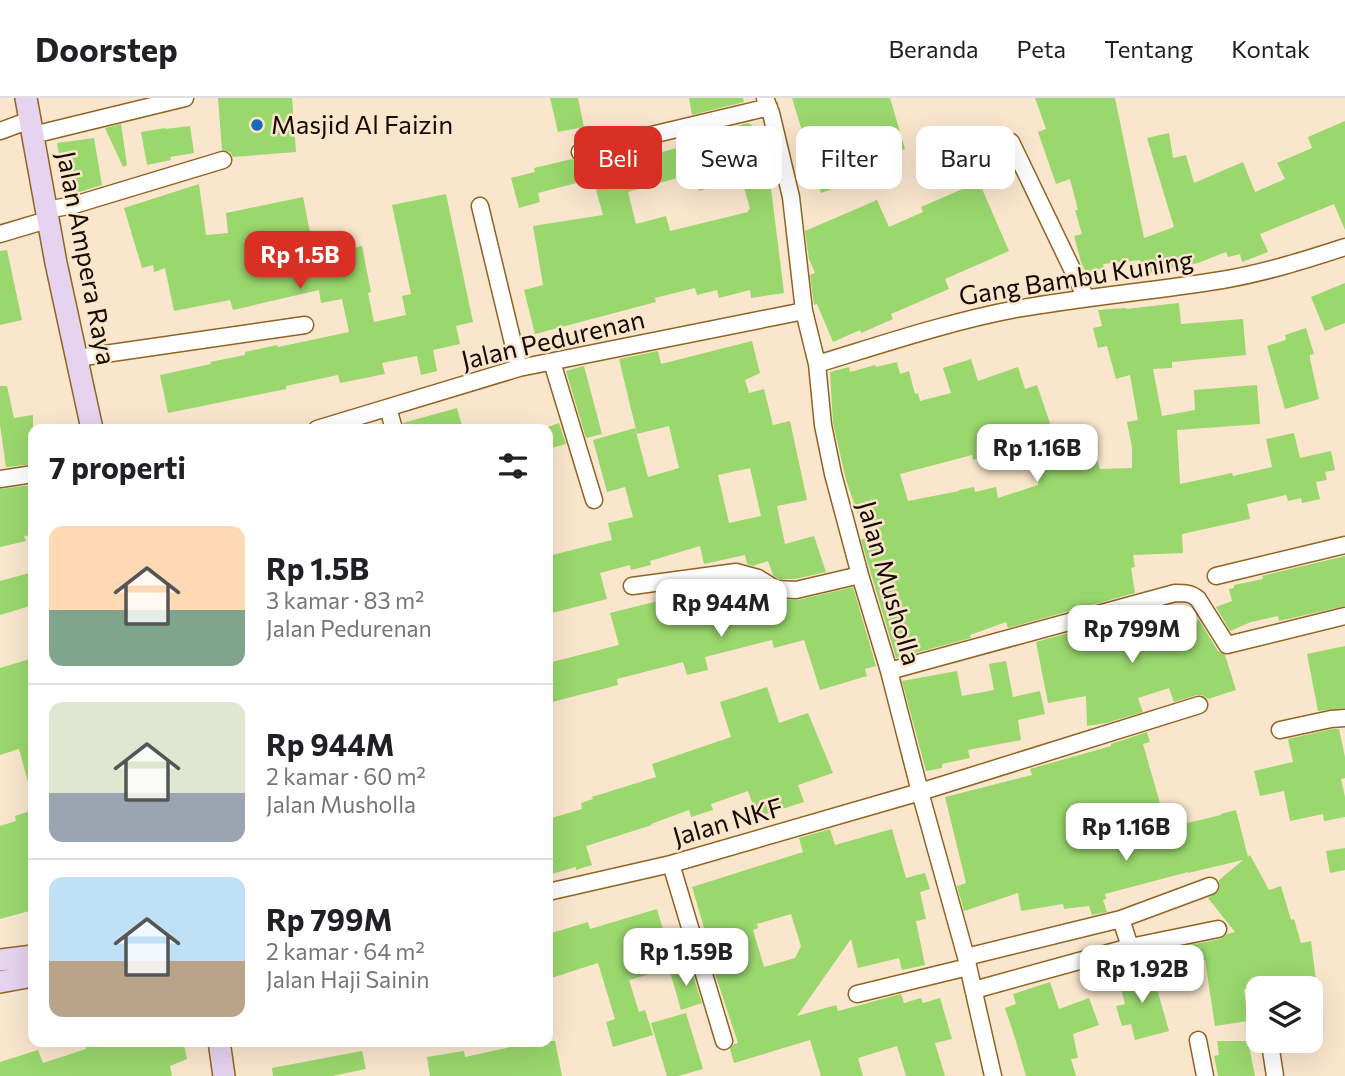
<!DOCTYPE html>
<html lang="id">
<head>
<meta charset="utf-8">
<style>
  body { margin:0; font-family:Commissioner,sans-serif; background:#f6f6f6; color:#202124; height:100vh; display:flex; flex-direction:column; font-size:26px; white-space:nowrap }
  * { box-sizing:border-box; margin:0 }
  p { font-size:23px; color:#757577 }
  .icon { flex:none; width:38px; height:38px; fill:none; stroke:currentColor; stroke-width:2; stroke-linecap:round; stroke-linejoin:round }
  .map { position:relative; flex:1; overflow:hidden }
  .sheet { position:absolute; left:28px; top:326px; width:525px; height:623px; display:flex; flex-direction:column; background:#fff; border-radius:14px; box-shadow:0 7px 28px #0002 }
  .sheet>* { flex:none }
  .top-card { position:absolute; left:574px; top:28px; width:665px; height:63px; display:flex; gap:14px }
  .controls { position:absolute; left:1246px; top:878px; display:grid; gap:14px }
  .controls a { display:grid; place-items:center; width:77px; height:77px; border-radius:14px; background:#fff; box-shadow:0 7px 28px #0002; font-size:35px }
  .price { position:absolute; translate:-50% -60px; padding:0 16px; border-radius:14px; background:#fff; color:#222; font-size:23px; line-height:46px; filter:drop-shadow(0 2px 4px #0008) }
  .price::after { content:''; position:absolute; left:50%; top:42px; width:21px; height:16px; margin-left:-10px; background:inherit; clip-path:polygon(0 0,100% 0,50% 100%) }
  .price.selected { background:#d93025; color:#fff }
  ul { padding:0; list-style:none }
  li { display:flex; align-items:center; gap:21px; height:175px; padding:0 21px }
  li+li { border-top:2px solid #e0e0e0 }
  li span { display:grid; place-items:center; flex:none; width:196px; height:140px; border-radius:14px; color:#555 }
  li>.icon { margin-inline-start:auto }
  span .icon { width:84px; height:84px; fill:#fffc; stroke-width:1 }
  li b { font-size:30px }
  h2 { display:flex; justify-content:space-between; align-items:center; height:84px; padding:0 21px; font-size:30px }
  .tag { padding:0 24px; border-radius:14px; background:#fff; box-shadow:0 7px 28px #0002; font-size:24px; line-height:63px }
  .tag.selected { background:#d93025; color:#fff }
  header { display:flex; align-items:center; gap:42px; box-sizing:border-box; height:98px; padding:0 35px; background:#fff; border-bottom:2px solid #e0e0e0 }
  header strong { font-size:33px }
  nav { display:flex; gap:38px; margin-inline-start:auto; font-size:24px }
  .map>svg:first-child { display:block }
  .building { fill:#9ad76d; fill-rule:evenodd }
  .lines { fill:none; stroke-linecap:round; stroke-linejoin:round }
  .street-casing { stroke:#906320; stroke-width:19 }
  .secondary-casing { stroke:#906320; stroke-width:24 }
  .street { stroke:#fff; stroke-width:16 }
  .secondary { stroke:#e6d3ef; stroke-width:21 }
  .poi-dot { fill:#1b68b7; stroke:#fae6cd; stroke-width:2.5 }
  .labels { text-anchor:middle; stroke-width:5; stroke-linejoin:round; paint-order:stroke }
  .poi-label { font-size:26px; fill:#160900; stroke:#fae6cd; text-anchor:start }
  .street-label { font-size:26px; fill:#160900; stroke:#fae6cd }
</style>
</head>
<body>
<header>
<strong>Doorstep</strong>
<nav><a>Beranda</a><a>Peta</a><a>Tentang</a><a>Kontak</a></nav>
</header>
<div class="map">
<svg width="1345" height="978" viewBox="0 0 1345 978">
  <rect width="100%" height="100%" fill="#fae6cd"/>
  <!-- building -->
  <path class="building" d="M218,0H292L296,54L233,59L230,54L222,52Z
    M550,0H578L584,29L558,34Z
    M689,0H743L744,4L692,17Z
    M792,0H890L905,51L861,65L868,80L821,95Z
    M1035,0H1115L1144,140L1174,129L1147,40L1169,35L1173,60L1186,57L1194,85L1243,64L1255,94L1285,81L1277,65L1312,50L1308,39L1345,23V132L1334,106L1260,136L1268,154L1242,164L1240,156L1228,159L1226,154L1198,165L1143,176L1140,162L1103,166L1104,170L1086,175L1081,164L1074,138L1082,136L1075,112H1078L1070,81L1056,86L1038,34L1046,31Z
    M749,25V26H751L757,46L763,44L769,66L767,70L770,82L784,195L751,200L750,192L719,200L717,192L697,197L695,190L655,200L656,204L535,236L524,192L543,187L533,128L603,117L591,74L624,65L622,57L653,48L655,56L687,47L686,42L697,39V37ZM695,75L699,93L742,81L750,111L748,112V114L670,133L666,118L636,126L628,94Z
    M121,26L127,67L123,69L105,30Z
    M190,28L194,55L170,59L171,62L147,67L141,34L165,30V31Z
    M94,40L102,87L76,95L70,61L60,63L57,45Z
    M572,61L578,64H584L588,82L538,95L540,104L519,110L511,80L535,74L534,70Z
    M979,84L1009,153L945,181L949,191L891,216L893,221L861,235L860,232L833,244L817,206L814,207L810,177L815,175L809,161L805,133L877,102L889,129L923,114L921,109Z
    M199,86L206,137L228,135L226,115L303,99L315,160L362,148L371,194L368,195L374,224L406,217L402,198L411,196L392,107L446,96L473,224L456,228L460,246L433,252L437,273L421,277L417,258L382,265L385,276L340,285L338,277L286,288V291L168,315L160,277L211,266L210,264L245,257V254L277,247L278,249L349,234L342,201L321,205L319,192L233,212L230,202L174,213L165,170L154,174L153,167L142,170L124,110Z
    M7,152L22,222L0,227V153Z
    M1345,185V225L1325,233L1311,199Z
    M1179,205L1181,226L1243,221L1246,257L1172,264V270L1153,271L1162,318L1195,312L1194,292L1257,287L1260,326L1177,332L1180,386L1232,375L1233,378L1272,369L1266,341L1294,335L1300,360L1331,353L1335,372L1325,374L1327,382L1316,384L1320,401L1302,405L1301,400L1288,403L1286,397L1247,406L1250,421L1182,436L1183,455L1133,457L1135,469L1131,470L1135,495L1008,530L1006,524L970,537L971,540L896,560L861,442L866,440L846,382L833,325L830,274L849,269L850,274L875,267L876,269L897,264L900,276L909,273L915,296L918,295L920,303L951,295L943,270L971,261L978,283L1018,269L1025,291L1037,287L1054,337L1062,335L1071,365L1095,357L1100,371L1132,370V350L1127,324L1138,322L1130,277L1116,281L1107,248L1098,250L1093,230L1102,228L1098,212L1126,210V211ZM1032,342L1042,377L1037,378L1038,387L998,400L996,389L975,394L974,389L959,392V393L908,403L900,376L972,357L973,362Z
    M1306,230L1314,256L1310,257V261L1319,301L1285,311L1267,248L1286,242L1285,237Z
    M752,243L760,275L745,282L749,295L764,291L773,327L790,323L807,402L777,408L785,446L814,438L826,474L795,481H779L773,477L768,463L753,468L747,466L745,457L704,466L700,448L650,463L651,467L631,472L630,467L600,475L607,501L548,516V458L612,442L608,425L633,419L625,389L607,394L593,342L635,330L648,379L679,370L669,328L637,336L619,261L658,253L661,266ZM750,370L761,418L729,425L718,377Z
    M584,268L602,336L586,340L566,273Z
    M0,288H7L14,320L33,317V366L6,369L0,327Z
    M457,310L463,331H404L403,325Z
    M559,325L566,346L548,351V329Z
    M33,387V437L24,438L26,443L0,449V391Z
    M1345,458V508L1279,523L1278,518L1251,524L1230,533L1216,509L1232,503L1229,491L1234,490V487L1263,481L1262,478Z
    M33,474V507L0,517V483Z
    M853,489L876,568L865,571L867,578L820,592L804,542L774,550L772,542L705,559L708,572L687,577L683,564L617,581L618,587L548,605V565L619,547L610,515L666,501L667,506L727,491L732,511L773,501L798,502Z
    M1144,514L1148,526L1176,517L1180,529L1199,522L1218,553L1225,557L1236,592L1208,601L1202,597H1197L1174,604L1169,590L1138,600L1143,614L1106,625L1087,628L1086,598L1048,605L1036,544Z
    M1345,548V610L1318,613L1307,556Z
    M33,560V684H28L19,651L0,657V570Z
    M1006,563L1013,599L1040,593L1045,616L1018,622L1021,642L968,652L970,660L942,666V670L926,673L902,583L957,573L962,598L994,592L989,566Z
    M767,589L779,625L808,615L833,675L798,687L804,704L757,719L748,693L711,706L713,712L691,719L689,712L651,726L652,727L586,748L592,767L576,772V769L548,777V721L582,711L581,705L593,701L592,699L656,679L652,666L731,639L720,604Z
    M1332,631H1339L1345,659V680L1341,681L1345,699V719L1324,723L1323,716L1290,723L1284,693L1260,698L1254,673L1293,664L1288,641Z
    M1147,634L1150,644L1143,646L1167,730L1221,717V716L1236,712L1248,759L1250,757L1269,792L1281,788L1291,822L1294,821L1301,845L1311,843L1317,891H1244L1248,923L1215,928L1205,862L1175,869L1170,851L1220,841L1227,836L1235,834L1208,800L1218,794L1220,789L1219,782L1243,762L1188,775V774L1105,796L1106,801L1103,802L1107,814L1092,817L1089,808L1064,811L1063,806L1021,813L1018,795L964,813L957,788L966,785L945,699L1032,677L1030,671L1111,648V646Z
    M33,712V812L0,821V728L16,723L15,718Z
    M830,731L835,747L892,731L906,780L925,775L930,791L920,794L926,821L916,823L925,867L902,872L899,860L858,870L851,841L797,918L836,907L838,913L901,896L904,905L921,900L923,905L940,900L952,941L935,945L945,978H906L897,948L858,960L863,978H821L810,942L734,965L730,951L734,946L738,945L710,861L713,860L692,789L803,754L799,740ZM791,816L801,848L795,860L764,869L753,832L758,830L757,826Z
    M1345,750V772L1330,775L1326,753Z
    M657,811L674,869L629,882L639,914L645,912L653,937L613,949L606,924L615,921L598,865L548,881V836L588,824L590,831Z
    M1150,867L1169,933L1135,942L1131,926L1122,928L1116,908L1125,906L1119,883L1136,878L1134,872Z
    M690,868L702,905L681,912L670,874Z
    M1050,884L1059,911L1089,900L1099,927L1073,936L1078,960L1071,961L1076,978H1026L1015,940L1005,910L1016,906L1013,896Z
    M686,915L703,971L678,978H667L651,925Z
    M84,943H183L187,961L170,968L172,978H0V964L38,952L43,965L86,951Z
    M519,943H555L562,978H430L427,959L464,953L465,959L520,947Z
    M1217,943H1248L1255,978H1218L1214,958L1219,957Z
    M362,953L366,971L332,978H273L272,970Z"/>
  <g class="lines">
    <!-- street casing -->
    <g class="street-casing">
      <path id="street" d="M765,0L771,15L791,99L804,213L817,266L823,327L833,376L860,477L889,573L920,694L966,859L993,978
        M0,33L30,22
        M33,37L185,0
        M1011,44L1086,200
        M580,54L769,9
        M480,108L519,270
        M46,112L74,107L223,62
        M0,136L47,122
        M77,260L305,227
        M552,264L594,402
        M817,266C883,246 948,224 1016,211C1084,199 1154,193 1222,182C1264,175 1305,162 1345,149
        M388,310L394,331
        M317,331L519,270L804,213
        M0,381L33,376
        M1216,478L1345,447
        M632,488L736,474L758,480L776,491L796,492L860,477
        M889,573L1175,495C1185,495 1191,495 1198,501L1227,547L1345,518
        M1280,632L1331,621L1345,620
        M671,766L724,943
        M548,794L671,766L920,694L1199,607
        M1121,821L1210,788
        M1130,849L1218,831
        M966,859L1121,821L1130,849L974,892
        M857,896L968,869
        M1198,942L1205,978
        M1271,952L1275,978"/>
    </g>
    <!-- secondary casing -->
    <g class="secondary-casing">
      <path id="secondary" d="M26,0L56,165L92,331
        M0,862L33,858
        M0,884L33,878
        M219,943L224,978"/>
    </g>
    <!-- street -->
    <use href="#street" class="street"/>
    <!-- secondary -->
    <use href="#secondary" class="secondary"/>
  </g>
  <!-- markers -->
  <circle class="poi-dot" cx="257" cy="27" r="7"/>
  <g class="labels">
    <!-- poi labels -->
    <g class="poi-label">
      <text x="271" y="36">Masjid Al Faizin</text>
    </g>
    <!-- street labels -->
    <g class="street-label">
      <text transform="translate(86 160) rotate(79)" y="9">Jalan Ampera Raya</text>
      <text transform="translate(1076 180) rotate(-9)" y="9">Gang Bambu Kuning</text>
      <text transform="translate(553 242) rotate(-13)" y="9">Jalan Pedurenan</text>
      <text transform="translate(889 485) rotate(74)" y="9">Jalan Musholla</text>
      <text transform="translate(728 724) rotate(-16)" y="9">Jalan NKF</text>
    </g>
  </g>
</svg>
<div class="controls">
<a><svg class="icon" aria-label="layers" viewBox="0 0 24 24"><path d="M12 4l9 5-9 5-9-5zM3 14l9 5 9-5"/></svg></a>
</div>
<b class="price selected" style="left:300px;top:193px">Rp 1.5B</b>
<b class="price" style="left:1037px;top:386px">Rp 1.16B</b>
<b class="price" style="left:721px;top:541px">Rp 944M</b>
<b class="price" style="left:1132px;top:567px">Rp 799M</b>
<b class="price" style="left:1126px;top:765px">Rp 1.16B</b>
<b class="price" style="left:686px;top:890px">Rp 1.59B</b>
<b class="price" style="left:1142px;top:907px">Rp 1.92B</b>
<div class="top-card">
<a class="tag selected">Beli</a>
<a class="tag">Sewa</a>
<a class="tag">Filter</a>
<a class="tag">Baru</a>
</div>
<section class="sheet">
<h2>7 properti<svg class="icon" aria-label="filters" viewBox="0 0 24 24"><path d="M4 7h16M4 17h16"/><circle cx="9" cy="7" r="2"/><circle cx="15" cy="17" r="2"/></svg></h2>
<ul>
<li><span style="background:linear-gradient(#ffd9b3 60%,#7fa58c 0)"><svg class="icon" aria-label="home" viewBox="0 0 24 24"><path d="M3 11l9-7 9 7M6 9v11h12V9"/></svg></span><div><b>Rp 1.5B</b><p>3 kamar · 83 m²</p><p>Jalan Pedurenan</p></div></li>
<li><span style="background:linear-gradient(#dfe7d0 65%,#9aa5b1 0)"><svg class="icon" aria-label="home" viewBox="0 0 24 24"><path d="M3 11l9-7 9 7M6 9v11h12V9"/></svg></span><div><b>Rp 944M</b><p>2 kamar · 60 m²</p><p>Jalan Musholla</p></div></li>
<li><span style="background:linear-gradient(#bfe0f5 60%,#b9a48a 0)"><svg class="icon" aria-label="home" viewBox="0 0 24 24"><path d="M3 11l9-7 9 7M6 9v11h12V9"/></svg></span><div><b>Rp 799M</b><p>2 kamar · 64 m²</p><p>Jalan Haji Sainin</p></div></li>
</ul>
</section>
</div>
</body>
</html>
